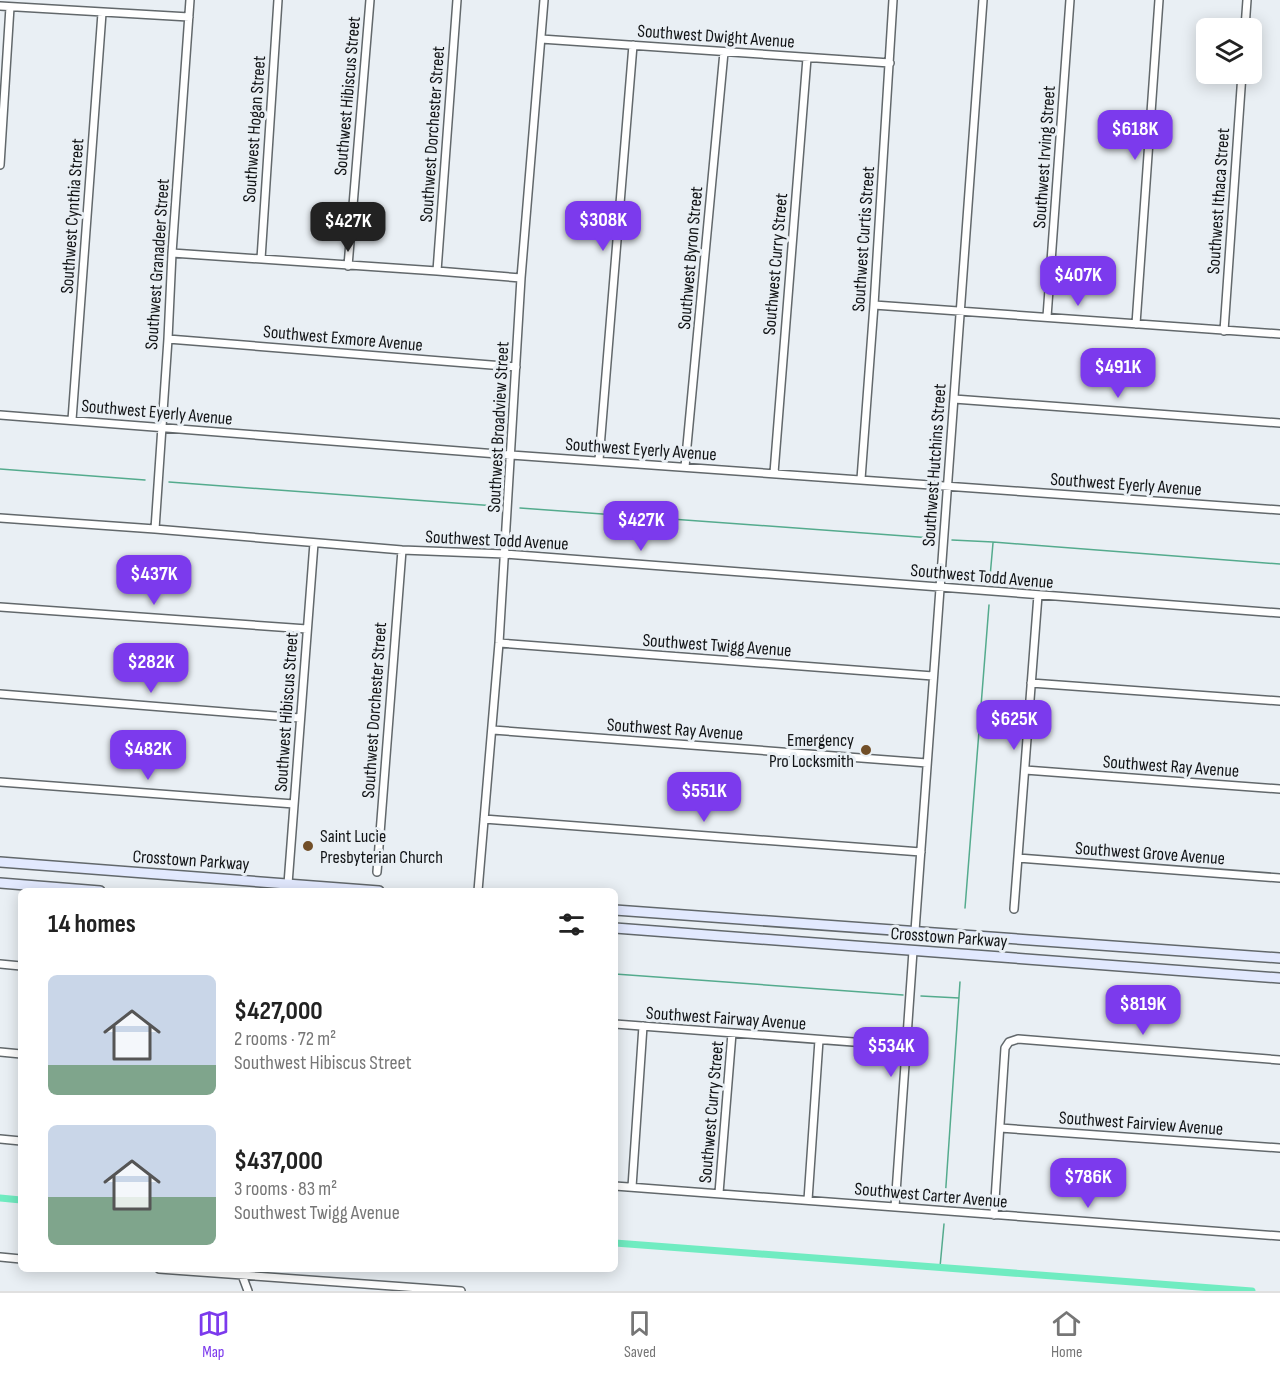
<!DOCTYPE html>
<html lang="en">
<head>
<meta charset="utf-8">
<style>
  body { margin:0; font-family:"Sofia Sans Condensed",sans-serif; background:#f6f6f6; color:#222; height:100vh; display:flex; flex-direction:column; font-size:22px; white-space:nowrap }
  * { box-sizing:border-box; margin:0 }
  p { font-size:20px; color:#767676 }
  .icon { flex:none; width:33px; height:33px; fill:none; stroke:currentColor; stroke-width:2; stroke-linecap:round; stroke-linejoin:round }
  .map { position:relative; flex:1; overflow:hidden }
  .panel { position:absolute; left:18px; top:888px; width:600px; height:384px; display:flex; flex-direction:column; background:#fff; border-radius:9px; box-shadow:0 3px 15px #0003 }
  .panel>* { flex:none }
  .fabs { position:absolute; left:1196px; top:18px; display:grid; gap:12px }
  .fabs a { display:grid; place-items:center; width:66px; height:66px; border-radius:9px; background:#fff; box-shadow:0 3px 15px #0003; font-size:30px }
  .price { position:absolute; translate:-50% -51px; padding:0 14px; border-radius:12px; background:#7c3aed; color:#fff; font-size:20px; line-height:39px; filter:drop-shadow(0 2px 3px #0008) }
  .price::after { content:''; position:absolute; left:50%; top:36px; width:18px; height:14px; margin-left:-9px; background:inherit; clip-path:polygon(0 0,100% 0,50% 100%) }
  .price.active { background:#222; color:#fff }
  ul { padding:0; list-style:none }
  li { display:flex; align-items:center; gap:18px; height:150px; padding:0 30px }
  li span { display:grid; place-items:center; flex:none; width:168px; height:120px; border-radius:9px; color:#555 }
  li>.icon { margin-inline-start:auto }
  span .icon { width:72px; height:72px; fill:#fffc; stroke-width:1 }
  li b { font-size:26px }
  h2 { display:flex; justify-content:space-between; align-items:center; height:72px; padding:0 30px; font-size:26px }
  .menu { display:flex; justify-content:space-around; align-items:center; height:84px; border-top:2px solid #e0e0e0; background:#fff; font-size:16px; color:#767676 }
  .menu a { display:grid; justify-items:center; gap:3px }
  .menu .active { color:#7c3aed }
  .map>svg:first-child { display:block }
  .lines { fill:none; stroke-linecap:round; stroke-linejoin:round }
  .stream { stroke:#54ab8d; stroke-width:1.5 }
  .canal { stroke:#70ecc1; stroke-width:7 }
  .minor-casing { stroke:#62686b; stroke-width:10 }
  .secondary-casing { stroke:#62686b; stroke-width:12 }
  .minor { stroke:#fff; stroke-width:7 }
  .secondary { stroke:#e2e9fe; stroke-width:9 }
  .poi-dot { fill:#714e27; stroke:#e9eff4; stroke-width:2 }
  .labels { text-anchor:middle; stroke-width:6; stroke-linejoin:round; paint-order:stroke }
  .street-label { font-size:18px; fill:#111315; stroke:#e9eff4 }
  .poi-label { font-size:18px; fill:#111315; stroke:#e9eff4; text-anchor:end }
</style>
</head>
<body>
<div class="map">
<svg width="1280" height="1291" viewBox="0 0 1280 1291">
  <rect width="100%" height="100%" fill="#e9eff4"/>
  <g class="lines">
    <!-- stream -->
    <path class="stream" d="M0,469L145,480
      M169,482L496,506
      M520,508L932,538
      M952,540L993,542L1280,564
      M990,577L993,543
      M965,908L989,605
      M615,974L903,995
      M921,996L959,998
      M945,1200L960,982
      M940,1267L944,1224
      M305,1270V1269"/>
    <!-- canal -->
    <path class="canal" d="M0,1198L21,1200
      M615,1243L1252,1291"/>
    <!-- minor casing -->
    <g class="minor-casing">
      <path id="minor" d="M0,6L189,17
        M1245,28L1247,0
        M541,39L890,63
        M0,165L10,7
        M172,253L437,271L521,278
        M261,259L278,0
        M348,266L370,0
        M437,271L457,0
        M874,305L1280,334
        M1047,317L1070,0
        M1136,324L1159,0
        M1224,331L1242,74
        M168,339L516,367
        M954,399L1280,423
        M0,415L511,455L1280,510
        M72,420L102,13
        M599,460L633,45
        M685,467L724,52
        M774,473L807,58
        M861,479L874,305L893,0
        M0,518L155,529L402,550L505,554L1280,613
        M155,529L168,339L172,253L190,0
        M0,607L307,629
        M499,643L933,676
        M1031,683L1280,701
        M0,694L300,718
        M493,730L927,763
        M1025,770L1280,789
        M0,782L294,804
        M484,819L921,852
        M1018,858L1280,878
        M377,872L402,550
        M288,884L314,543
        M478,891L499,643L521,278L544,0
        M1014,909L1038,595
        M915,931L983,0
        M0,964L21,966
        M615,1024L906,1046
        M0,1052L21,1054
        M1000,1128L1280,1148
        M0,1139L21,1141
        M615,1186L1280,1236
        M632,1187L643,1026
        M719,1193L732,1033
        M808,1200L819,1040
        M895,1207L913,951
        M994,1215L1005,1048L1009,1042L1018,1039L1280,1060
        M0,1257L21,1259
        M159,1269L461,1291
        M242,1275L248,1291"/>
    </g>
    <!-- secondary casing -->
    <g class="secondary-casing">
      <path id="secondary" d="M0,862L379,891
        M0,883L100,891
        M615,910L1280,958
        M615,928L1280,978"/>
    </g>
    <!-- minor -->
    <use href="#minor" class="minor"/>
    <!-- secondary -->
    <use href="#secondary" class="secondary"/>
  </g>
  <!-- markers -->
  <g class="poi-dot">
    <circle cx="866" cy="750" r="6"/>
    <circle cx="308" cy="846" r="6"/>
  </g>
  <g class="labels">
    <!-- street labels -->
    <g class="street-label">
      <text transform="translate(716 36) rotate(4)" y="6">Southwest Dwight Avenue</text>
      <text transform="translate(347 96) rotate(-85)" y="6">Southwest Hibiscus Street</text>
      <text transform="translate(254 129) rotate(-86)" y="6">Southwest Hogan Street</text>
      <text transform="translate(432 134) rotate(-86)" y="6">Southwest Dorchester Street</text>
      <text transform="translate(1044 157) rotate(-86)" y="6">Southwest Irving Street</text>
      <text transform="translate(1218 201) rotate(-86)" y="6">Southwest Ithaca Street</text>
      <text transform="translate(72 216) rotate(-86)" y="6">Southwest Cynthia Street</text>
      <text transform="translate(863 239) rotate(-86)" y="6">Southwest Curtis Street</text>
      <text transform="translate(690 258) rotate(-85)" y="6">Southwest Byron Street</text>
      <text transform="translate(157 264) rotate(-86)" y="6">Southwest Granadeer Street</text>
      <text transform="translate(775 264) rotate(-85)" y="6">Southwest Curry Street</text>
      <text transform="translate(343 338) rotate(5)" y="6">Southwest Exmore Avenue</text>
      <text transform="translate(157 412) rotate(5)" y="6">Southwest Eyerly Avenue</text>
      <text transform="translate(498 427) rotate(-87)" y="6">Southwest Broadview Street</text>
      <text transform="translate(641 449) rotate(4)" y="6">Southwest Eyerly Avenue</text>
      <text transform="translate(934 465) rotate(-86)" y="6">Southwest Hutchins Street</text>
      <text transform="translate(1126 484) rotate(4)" y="6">Southwest Eyerly Avenue</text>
      <text transform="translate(497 540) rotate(3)" y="6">Southwest Todd Avenue</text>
      <text transform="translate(982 576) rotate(5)" y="6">Southwest Todd Avenue</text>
      <text transform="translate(717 645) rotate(4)" y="6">Southwest Twigg Avenue</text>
      <text transform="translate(374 710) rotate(-86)" y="6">Southwest Dorchester Street</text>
      <text transform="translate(286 712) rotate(-86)" y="6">Southwest Hibiscus Street</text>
      <text transform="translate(675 729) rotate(4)" y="6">Southwest Ray Avenue</text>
      <text transform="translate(1171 766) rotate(4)" y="6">Southwest Ray Avenue</text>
      <text transform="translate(1150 853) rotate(4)" y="6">Southwest Grove Avenue</text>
      <text transform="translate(191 860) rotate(4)" y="6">Crosstown Parkway</text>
      <text transform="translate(949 937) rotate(4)" y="6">Crosstown Parkway</text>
      <text transform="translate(726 1018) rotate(4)" y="6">Southwest Fairway Avenue</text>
      <text transform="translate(711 1112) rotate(-85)" y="6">Southwest Curry Street</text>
      <text transform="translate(1141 1123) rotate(4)" y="6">Southwest Fairview Avenue</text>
      <text transform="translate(931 1195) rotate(5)" y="6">Southwest Carter Avenue</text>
    </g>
    <!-- poi labels -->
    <g class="poi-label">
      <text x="854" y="746">Emergency<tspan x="854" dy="21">Pro Locksmith</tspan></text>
      <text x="320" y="842" text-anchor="start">Saint Lucie<tspan x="320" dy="21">Presbyterian Church</tspan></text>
    </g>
  </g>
</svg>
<div class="fabs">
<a><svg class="icon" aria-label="layers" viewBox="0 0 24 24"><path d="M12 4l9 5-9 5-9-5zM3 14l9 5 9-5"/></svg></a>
</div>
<b class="price" style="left:1135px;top:161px">$618K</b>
<b class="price" style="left:603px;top:252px">$308K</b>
<b class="price active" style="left:348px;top:253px">$427K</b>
<b class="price" style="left:1078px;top:307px">$407K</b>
<b class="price" style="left:1118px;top:399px">$491K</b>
<b class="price" style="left:641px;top:552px">$427K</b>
<b class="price" style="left:154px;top:606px">$437K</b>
<b class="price" style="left:151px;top:694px">$282K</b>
<b class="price" style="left:1014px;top:751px">$625K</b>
<b class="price" style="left:148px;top:781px">$482K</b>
<b class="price" style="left:704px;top:823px">$551K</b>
<b class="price" style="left:1143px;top:1036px">$819K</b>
<b class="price" style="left:891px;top:1078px">$534K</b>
<b class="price" style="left:1088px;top:1209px">$786K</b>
<section class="panel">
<h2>14 homes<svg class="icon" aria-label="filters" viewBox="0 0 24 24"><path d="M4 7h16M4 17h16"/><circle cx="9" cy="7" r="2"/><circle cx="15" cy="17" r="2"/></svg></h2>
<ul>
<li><span style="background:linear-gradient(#c9d6e8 75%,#7fa58c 0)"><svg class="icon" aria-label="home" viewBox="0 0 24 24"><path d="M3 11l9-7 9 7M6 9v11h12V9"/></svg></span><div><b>$427,000</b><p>2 rooms · 72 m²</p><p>Southwest Hibiscus Street</p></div></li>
<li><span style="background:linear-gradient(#c9d6e8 60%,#7fa58c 0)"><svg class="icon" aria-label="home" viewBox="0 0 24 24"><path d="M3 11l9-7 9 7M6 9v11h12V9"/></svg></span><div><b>$437,000</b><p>3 rooms · 83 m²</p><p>Southwest Twigg Avenue</p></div></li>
</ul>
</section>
</div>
<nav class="menu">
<a class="active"><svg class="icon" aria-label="map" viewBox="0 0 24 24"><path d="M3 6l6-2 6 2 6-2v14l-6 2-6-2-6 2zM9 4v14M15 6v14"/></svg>Map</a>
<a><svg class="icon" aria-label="saved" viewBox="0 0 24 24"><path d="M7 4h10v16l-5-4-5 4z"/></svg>Saved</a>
<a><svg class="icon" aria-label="home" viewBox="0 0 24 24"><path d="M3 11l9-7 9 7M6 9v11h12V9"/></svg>Home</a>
</nav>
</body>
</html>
